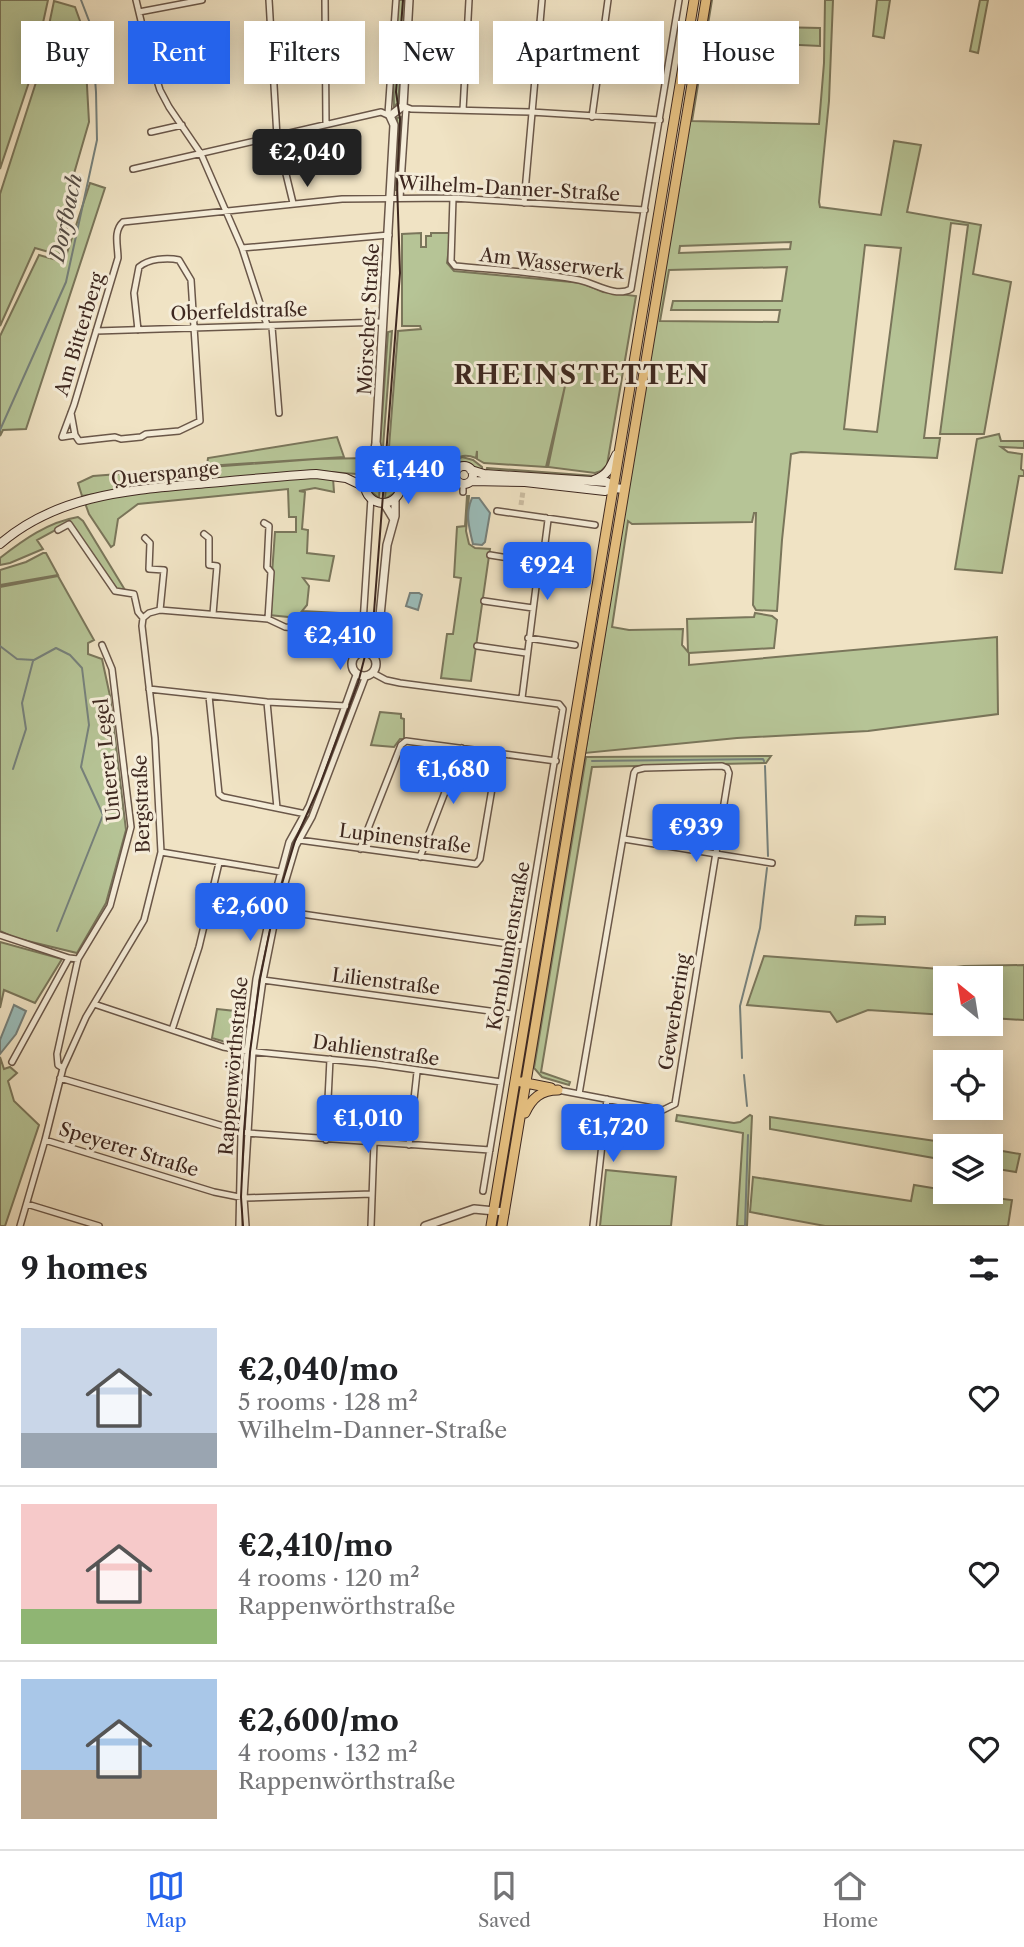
<!DOCTYPE html>
<html lang="en">
<head>
<meta charset="utf-8">
<style>
  body { margin:0; font-family:"Libre Caslon Text",serif; background:#f2f2f2; color:#202124; height:100vh; display:flex; flex-direction:column; font-size:26px; white-space:nowrap }
  * { box-sizing:border-box; margin:0 }
  p { font-size:23px; color:#757577 }
  .icon { flex:none; width:38px; height:38px; fill:none; stroke:currentColor; stroke-width:2; stroke-linecap:round; stroke-linejoin:round }
  .map { position:relative; height:1226px; overflow:hidden }
  .panel { display:flex; flex-direction:column; background:#fff; flex:1 }
  .panel>* { flex:none }
  .top-card { position:absolute; left:21px; top:21px; width:984px; height:63px; display:flex; gap:14px }
  .needle { width:46px; rotate:330deg }
  .tools { position:absolute; left:933px; top:966px; display:grid; gap:14px }
  .tools a { display:grid; place-items:center; width:70px; height:70px; border-radius:0px; background:#fff; box-shadow:0 4px 18px #0003; font-size:35px }
  .price { position:absolute; translate:-50% -60px; padding:0 16px; border-radius:7px; background:#2563eb; color:#fff; font-size:23px; line-height:46px; filter:drop-shadow(0 2px 4px #0008) }
  .price::after { content:''; position:absolute; left:50%; top:42px; width:21px; height:16px; margin-left:-10px; background:inherit; clip-path:polygon(0 0,100% 0,50% 100%) }
  .price.active { background:#222; color:#fff }
  ul { padding:0; list-style:none }
  li { display:flex; align-items:center; gap:21px; height:175px; padding:0 21px }
  li+li { border-top:2px solid #e0e0e0 }
  li span { display:grid; place-items:center; flex:none; width:196px; height:140px; border-radius:0px; color:#555 }
  li>.icon { margin-inline-start:auto }
  span .icon { width:84px; height:84px; fill:#fffc; stroke-width:1 }
  li b { font-size:30px }
  h2 { display:flex; justify-content:space-between; align-items:center; height:84px; padding:0 21px; font-size:30px }
  .tag { padding:0 24px; border-radius:0px; background:#fff; box-shadow:0 4px 18px #0003; font-size:24px; line-height:63px }
  .tag.active { background:#2563eb; color:#fff }
  .tabs { display:flex; justify-content:space-around; align-items:center; height:98px; border-top:2px solid #e0e0e0; background:#fff; font-size:19px; color:#757577 }
  .tabs a { display:grid; justify-items:center; gap:4px }
  .tabs .active { color:#2563eb }
  .map>svg:first-child { display:block }
  .green { fill:#b6c496; stroke:#7a765b; stroke-width:2; fill-rule:evenodd }
  .water { fill:#9bbdba; stroke:#76817c; stroke-width:2 }
  .lines { fill:none; stroke-linecap:round; stroke-linejoin:round }
  .stream { stroke:#76817c; stroke-width:2 }
  .minor-tunnel { stroke:#ccbea3; stroke-width:5; stroke-dasharray:5 2.5; stroke-linecap:butt }
  .minor-casing { stroke:#6a5749; stroke-width:8 }
  .tertiary-casing { stroke:#6a5749; stroke-width:10 }
  .secondary-casing { stroke:#3e2820; stroke-width:10 }
  .primary-casing { stroke:#3e2820; stroke-width:11 }
  .minor { stroke:#f5edd9; stroke-width:5 }
  .tertiary { stroke:#f5edd9; stroke-width:7 }
  .secondary { stroke:#f5edd9; stroke-width:8 }
  .primary { stroke:#e8c282; stroke-width:9 }
  .tram { stroke:#3e2820; stroke-width:2 }
  .labels { text-anchor:middle; stroke-width:6; stroke-linejoin:round; paint-order:stroke }
  .street-label { font-size:19px; fill:#3e2820; stroke:#f5edd9 }
  .water-label { font-size:21px; font-style:italic; fill:#554d46; stroke:#f5edd9 }
  .district-label { font-size:26px; font-weight:bold; letter-spacing:2px; fill:#3e2820; stroke:#f5edd9 }
</style>
</head>
<body>
<div class="map">
<svg width="1024" height="1226" viewBox="0 0 1024 1226">
  <rect width="100%" height="100%" fill="#f0e3c4"/>
  <filter id="stains"><feTurbulence type="fractalNoise" baseFrequency=".00286" numOctaves="4"/><feColorMatrix values="0 0 0 0 .2 0 0 0 0 .09 0 0 0 0 .02 0 0 0 .5 -.17"/></filter>
  <radialGradient id="worn" r=".72"><stop offset=".6" stop-color="#630" stop-opacity="0"/><stop offset="1" stop-color="#630" stop-opacity=".3"/></radialGradient>
  <!-- green -->
  <path class="green" d="M0,0H48L32,73L0,169Z
    M397,0H407L398,103L394,106L393,69Z
    M709,0H712L692,121L819,124L824,63L825,0H833L829,101L819,202L820,207L881,215L894,141L921,145L907,212L981,225L973,274L1011,282L984,434H940L968,225L951,223L924,438H940L937,458L801,452L791,454L782,540L777,611L756,610L753,605L756,513H754L752,522L632,524L628,521L612,627L629,630L683,629L682,645L688,652L687,619L754,617L755,613L772,616L777,620L774,648L689,653V665L997,637L998,714L868,731L737,738L585,753ZM791,242L790,249L679,253L680,246ZM865,245L901,248L877,432L844,429ZM787,267L782,301H673L671,310H780L778,322L660,321L669,270Z
    M877,0H890L884,38L873,36Z
    M980,0H988L978,53L970,51Z
    M54,1L75,7L84,32L89,122L71,184L79,187L59,255L35,248L0,326V194L39,73Z
    M718,26L820,28V46L717,41Z
    M401,117L399,190H395L397,118Z
    M90,183L105,188L26,429L3,430L0,436V336L39,255L64,262Z
    M421,233V247H426V236H431V233H451L447,263L454,271L582,283L603,292L636,296L607,465L601,471L595,473L548,467L565,386L546,467L484,463L477,459V451L476,458C464,453 460,457 449,460C435,463 416,458 402,457L394,448L389,447L398,331L421,329L420,326H402V234Z
    M392,331L383,447H380L388,332Z
    M999,434L1001,441H1024V448L1001,447L1008,452L1022,454L1021,469L1024,471V476H1019L1002,573L955,569L977,439Z
    M337,437L344,457L207,466L208,458Z
    M462,457L473,460L482,467V472L465,462H459L453,467L407,468L406,460L448,464Z
    M368,458L367,462L357,474L315,471L150,486L82,496L78,483L93,476L316,459Z
    M487,468L595,476V477L486,472Z
    M381,470L379,498L370,491L369,482L372,474Z
    M387,470C397,475 398,482 396,492L385,499Z
    M307,477L333,478L334,492L315,488L299,491L305,492L302,529L308,530L307,553L334,556L329,581L303,578L309,586L307,605L302,611L339,613L338,622L269,615L275,532H296V517H289L288,489L138,504L118,519L114,545L111,547L89,514L85,503L126,494Z
    M413,481H450L455,487L452,491L413,485Z
    M467,496H469L466,531L469,544L475,548L490,549L471,681L441,678L447,634H453L461,578L454,577L457,527L465,526Z
    M78,517L83,521L125,590L117,589L70,522L37,540L43,549L10,563L0,565V558C23,540 48,522 78,517Z
    M43,553H46L58,575L0,585V570L26,562Z
    M58,576L94,640L88,643V654L102,659L110,696L126,830L106,903L77,953L15,938L0,931V587Z
    M366,626L376,628L371,645L366,648L363,646L361,640Z
    M380,712L401,714V718L404,719V739H400L394,747L371,745Z
    M771,756L766,763L592,767L541,1072L570,1082L569,1085L542,1077L534,1068L586,757Z
    M856,916L885,917V924L855,925Z
    M0,942L62,959L35,1003L4,990L0,1008Z
    M764,956L940,969L964,966L1024,965V1020L991,1018L990,978H945V1015L868,1010L837,1022L830,1012L747,1005Z
    M217,1009L244,1012L239,1046L212,1038Z
    M0,1057L4,1069L10,1067L17,1073L8,1081L14,1101L39,1125L5,1226H0Z
    M677,1115L734,1123L740,1122L750,1115L752,1116L747,1226H737L743,1133L676,1121Z
    M770,1117L970,1146H945V1160L770,1129Z
    M991,1149L1020,1154L1016,1172L991,1168Z
    M606,1170L676,1177L671,1226H600Z
    M753,1177L911,1201L914,1185L945,1190V1192L1012,1200L1008,1226H825L750,1212Z"/>
  <!-- water -->
  <path class="water" d="M472,498H479L490,513L485,542L482,545L473,544C469,528 465,513 472,498Z
    M410,593H419L422,595L418,610L406,606Z
    M14,1005L26,1011L16,1034L0,1054V1040Z"/>
  <g class="lines">
    <!-- stream -->
    <path class="stream" d="M0,430L66,282L97,140L96,92L91,26L81,0
      M0,646L17,659L34,660L56,648L70,655L82,668L89,725L81,767L103,815L57,931
      M592,761L763,759L764,761
      M765,766L768,856
      M13,769L26,729L22,703L33,661
      M742,1058L740,1006L760,928L767,868
      M744,1075L747,1106
      M745,1226L748,1135"/>
    <!-- minor-tunnel -->
    <path class="minor-tunnel" d="M521,505L523,491"/>
    <!-- minor casing -->
    <g class="minor-casing">
      <path id="minor" d="M136,0L150,58L160,90L169,107L201,154L242,248L267,325
        M269,0L277,137L293,203
        M325,0L326,124
        M139,12L202,0
        M145,40L198,29
        M403,106L411,109L531,112L660,120
        M463,110L469,0
        M388,114L396,0
        M592,117L608,0
        M151,132L182,125
        M133,169L381,112L390,116
        M400,198L406,108
        M453,198L451,261L455,266C496,270 538,272 579,280C595,283 615,298 631,289L679,0
        M524,203L542,0
        M242,248L389,235
        M272,327L279,413
        M138,330L134,293L139,267C148,259 167,257 179,260L191,280L200,421L179,431L146,434L141,437L121,439L115,437L79,441L75,435L62,437L74,405L118,258C118,246 113,231 123,222L342,199L453,198L645,210
        M96,331L383,322
        M71,413L75,435
        M463,492V485
        M497,511L595,525
        M264,523L269,526L267,567L271,572L268,619
        M204,534L209,538V565L217,566L213,614
        M145,538L150,543L149,569L164,570L160,610
        M490,555L539,563
        M537,577L585,584
        M484,601L533,608
        M143,618L149,613L160,610L268,619L285,627L356,634
        M528,638L575,645
        M477,646L526,653
        M361,652L357,648L356,634H359L363,623L371,498
        M373,673L386,680L400,683L559,704L563,709L483,1191
        M149,689L267,702L346,706
        M209,696L219,794L223,797L306,814
        M522,698L539,563L543,559L548,520L546,518
        M267,702L277,808
        M624,839L772,863
        M299,840L476,864L480,859L498,753
        M360,849L401,745L406,741L556,761
        M161,852L281,872
        M420,857L462,748
        M274,910L523,946
        M0,935L69,958L78,959
        M263,980L512,1014
        M94,1004L223,1047L247,1051L376,1064L501,1082
        M172,1030L199,947L219,863
        M12,1062L69,958
        M63,1068L58,1065L57,1054L78,959L110,906L131,827L112,669L102,645
        M60,1078L247,1133L490,1150
        M558,1090L663,1110L675,1104L729,773L727,768L722,766L644,768L636,770L634,773L579,1094
        M45,1140L214,1192L244,1198L372,1194
        M326,1140L330,1059
        M409,1145L417,1072
        M27,1204L99,1226
        M20,1226L45,1140L63,1068L86,1017L144,920L161,852L155,738L142,626L143,618L138,612L134,594L115,591L69,524L58,530
        M239,1226L241,1131L247,1051L256,979L271,909L289,842L309,806L356,675
        M246,1226L244,1198L253,1051L263,980L277,910L296,846L312,817L365,678
        M371,1226L374,1142
        M593,1226L607,1099"/>
    </g>
    <!-- tertiary casing -->
    <g class="tertiary-casing">
      <path id="tertiary" d="M382,467L376,442L394,125L390,116L403,106L409,0
        M371,472L376,443
        M384,503L393,518
        M352 664a12 12 0 1 1 24 0a12 12 0 1 1-24 0Z
        M372,653L379,626L387,545L395,516V499
        M425,1226L474,1209L505,1212"/>
    </g>
    <!-- secondary casing -->
    <g class="secondary-casing">
      <path id="secondary" d="M455 475a9 9 0 1 1 18 0a9 9 0 1 1-18 0Z
        M365 485a18 18 0 1 1 36 0a18 18 0 1 1-36 0Z
        M471,470L484,474L607,482L614,488
        M396,473L413,470L457,469
        M594,480C608,475 610,468 616,455
        M471,481L525,482L605,491L614,488L624,489
        M401,483L415,476L455,478
        M0,544C59,493 134,490 208,483C244,480 280,476 316,474L346,478L365,487"/>
    </g>
    <!-- primary casing -->
    <g class="primary-casing">
      <path id="primary" d="M521,1082L551,1088
        M525,1113C532,1098 541,1090 558,1090
        M491,1226L694,0
        M502,1226L706,0"/>
    </g>
    <!-- minor -->
    <use href="#minor" class="minor"/>
    <!-- tertiary -->
    <use href="#tertiary" class="tertiary"/>
    <!-- secondary -->
    <use href="#secondary" class="secondary"/>
    <!-- primary -->
    <use href="#primary" class="primary"/>
    <!-- tram -->
    <path class="tram" d="M243,1226L241,1197L244,1132L250,1052L260,979L274,910L295,841L319,787L358,683L373,625L400,273L397,183L400,119L396,92L403,0"/>
  </g>
  <g class="labels">
    <!-- street labels -->
    <g class="street-label">
      <text transform="translate(509 188) rotate(3)" y="7">Wilhelm-Danner-Straße</text>
      <text transform="translate(552 263) rotate(7)" y="7">Am Wasserwerk</text>
      <text transform="translate(239 311) rotate(-2)" y="7">Oberfeldstraße</text>
      <text transform="translate(368 319) rotate(-87)" y="7">Mörscher Straße</text>
      <text transform="translate(79 334) rotate(-73)" y="7">Am Bitterberg</text>
      <text transform="translate(165 473) rotate(-6)" y="7">Querspange</text>
      <text transform="translate(107 760) rotate(-96)" y="7">Unterer Legel</text>
      <text transform="translate(141 804) rotate(-92)" y="7">Bergstraße</text>
      <text transform="translate(405 838) rotate(7)" y="7">Lupinenstraße</text>
      <text transform="translate(508 946) rotate(-80)" y="7">Kornblumenstraße</text>
      <text transform="translate(386 981) rotate(7)" y="7">Lilienstraße</text>
      <text transform="translate(674 1012) rotate(-81)" y="7">Gewerbering</text>
      <text transform="translate(376 1050) rotate(8)" y="7">Dahlienstraße</text>
      <text transform="translate(233 1066) rotate(-85)" y="7">Rappenwörthstraße</text>
      <text transform="translate(129 1149) rotate(17)" y="7">Speyerer Straße</text>
    </g>
    <!-- water labels -->
    <g class="water-label">
      <text transform="translate(66 218) rotate(-78)" y="7">Dorfbach</text>
    </g>
    <!-- district labels -->
    <g class="district-label">
      <text x="582" y="384">RHEINSTETTEN</text>
    </g>
  </g>
  <rect width="100%" height="100%" filter="url(#stains)"/>
  <rect width="100%" height="100%" fill="url(#worn)"/>
</svg>
<div class="tools">
<a><svg class="needle" viewBox="-14 -14 28 28"><path d="M0-13l5 13h-10z" fill="#e53935"/><path d="M0 13l5-13h-10z" fill="#757577"/></svg></a>
<a><svg class="icon" aria-label="locate" viewBox="0 0 24 24"><circle cx="12" cy="12" r="6"/><path d="M12 2v4M12 18v4M2 12h4M18 12h4"/></svg></a>
<a><svg class="icon" aria-label="layers" viewBox="0 0 24 24"><path d="M12 4l9 5-9 5-9-5zM3 14l9 5 9-5"/></svg></a>
</div>
<b class="price active" style="left:307px;top:189px">€2,040</b>
<b class="price" style="left:408px;top:506px">€1,440</b>
<b class="price" style="left:547px;top:602px">€924</b>
<b class="price" style="left:340px;top:672px">€2,410</b>
<b class="price" style="left:453px;top:806px">€1,680</b>
<b class="price" style="left:696px;top:864px">€939</b>
<b class="price" style="left:250px;top:943px">€2,600</b>
<b class="price" style="left:368px;top:1155px">€1,010</b>
<b class="price" style="left:613px;top:1164px">€1,720</b>
<div class="top-card">
<a class="tag">Buy</a>
<a class="tag active">Rent</a>
<a class="tag">Filters</a>
<a class="tag">New</a>
<a class="tag">Apartment</a>
<a class="tag">House</a>
</div>
</div>
<section class="panel">
<h2>9 homes<svg class="icon" aria-label="filters" viewBox="0 0 24 24"><path d="M4 7h16M4 17h16"/><circle cx="9" cy="7" r="2"/><circle cx="15" cy="17" r="2"/></svg></h2>
<ul>
<li><span style="background:linear-gradient(#c9d6e8 75%,#9aa5b1 0)"><svg class="icon" aria-label="home" viewBox="0 0 24 24"><path d="M3 11l9-7 9 7M6 9v11h12V9"/></svg></span><div><b>€2,040/mo</b><p>5 rooms · 128 m²</p><p>Wilhelm-Danner-Straße</p></div><svg class="icon" aria-label="heart" viewBox="0 0 24 24"><path d="M12 20l-8-8c-3-5 5-10 8-4 3-6 11-1 8 4z"/></svg></li>
<li><span style="background:linear-gradient(#f6c9c9 75%,#8fb573 0)"><svg class="icon" aria-label="home" viewBox="0 0 24 24"><path d="M3 11l9-7 9 7M6 9v11h12V9"/></svg></span><div><b>€2,410/mo</b><p>4 rooms · 120 m²</p><p>Rappenwörthstraße</p></div><svg class="icon" aria-label="heart" viewBox="0 0 24 24"><path d="M12 20l-8-8c-3-5 5-10 8-4 3-6 11-1 8 4z"/></svg></li>
<li><span style="background:linear-gradient(#a9c7e8 65%,#b9a48a 0)"><svg class="icon" aria-label="home" viewBox="0 0 24 24"><path d="M3 11l9-7 9 7M6 9v11h12V9"/></svg></span><div><b>€2,600/mo</b><p>4 rooms · 132 m²</p><p>Rappenwörthstraße</p></div><svg class="icon" aria-label="heart" viewBox="0 0 24 24"><path d="M12 20l-8-8c-3-5 5-10 8-4 3-6 11-1 8 4z"/></svg></li>
</ul>
</section>
<nav class="tabs">
<a class="active"><svg class="icon" aria-label="map" viewBox="0 0 24 24"><path d="M3 6l6-2 6 2 6-2v14l-6 2-6-2-6 2zM9 4v14M15 6v14"/></svg>Map</a>
<a><svg class="icon" aria-label="saved" viewBox="0 0 24 24"><path d="M7 4h10v16l-5-4-5 4z"/></svg>Saved</a>
<a><svg class="icon" aria-label="home" viewBox="0 0 24 24"><path d="M3 11l9-7 9 7M6 9v11h12V9"/></svg>Home</a>
</nav>
</body>
</html>
